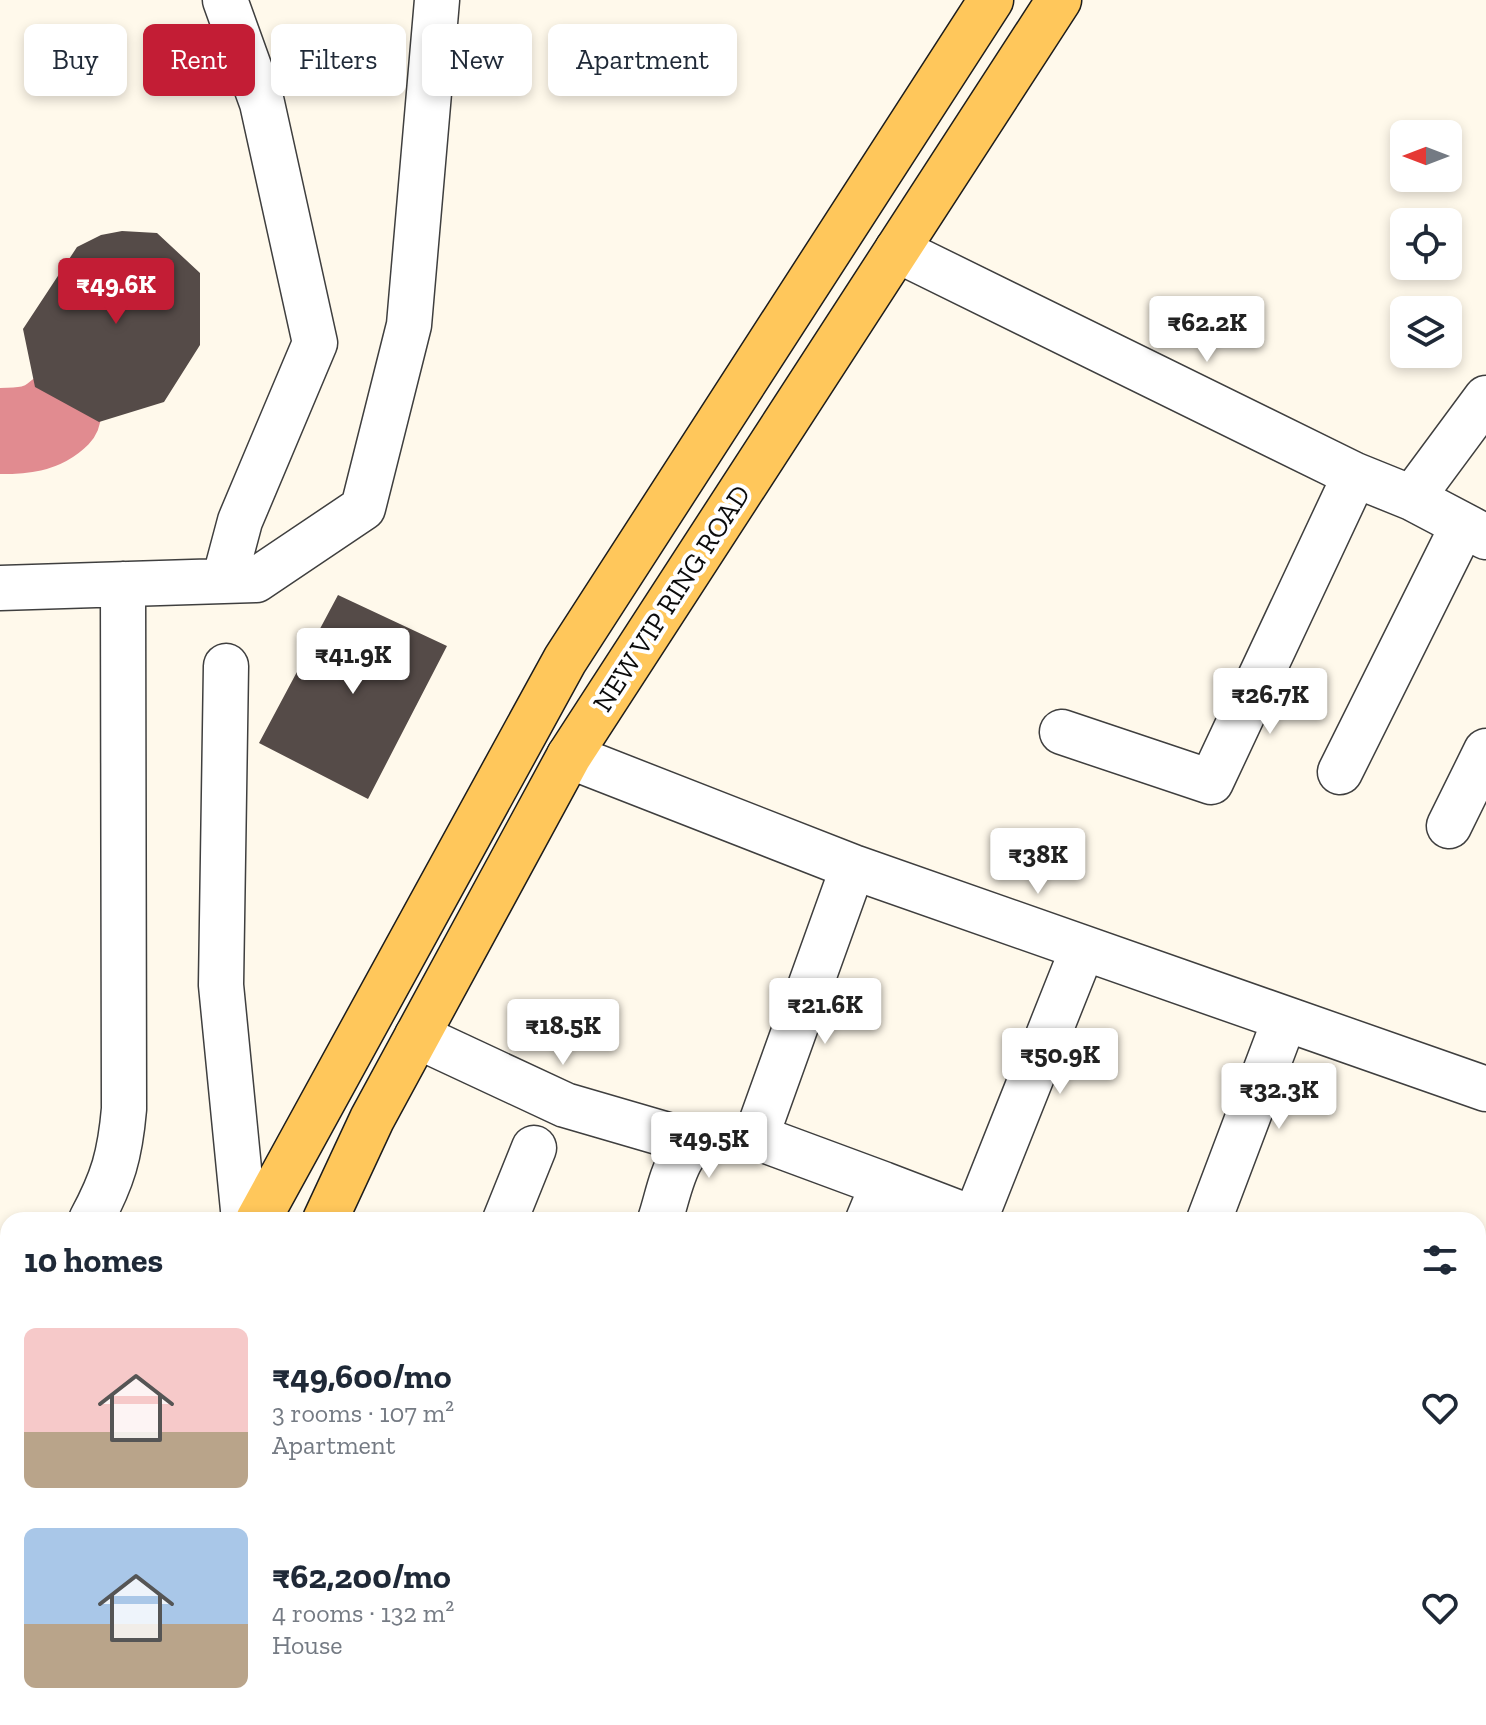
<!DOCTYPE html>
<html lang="en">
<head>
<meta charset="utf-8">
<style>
  body { margin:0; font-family:"Zilla Slab",serif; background:#f2f2f3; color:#1f2937; height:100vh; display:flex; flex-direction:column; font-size:30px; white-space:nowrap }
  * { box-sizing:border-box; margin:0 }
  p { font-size:26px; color:#747a83 }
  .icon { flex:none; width:44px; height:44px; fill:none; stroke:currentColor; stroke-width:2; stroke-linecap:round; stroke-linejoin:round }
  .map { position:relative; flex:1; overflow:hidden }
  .sheet { position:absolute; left:0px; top:1212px; width:1486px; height:514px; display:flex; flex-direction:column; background:#fff; border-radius:24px 24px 0 0; box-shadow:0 4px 12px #0003 }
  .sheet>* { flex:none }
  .hud { position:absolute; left:24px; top:24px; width:800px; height:72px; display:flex; gap:16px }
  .needle { width:52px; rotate:270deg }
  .fabs { position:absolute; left:1390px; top:120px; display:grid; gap:16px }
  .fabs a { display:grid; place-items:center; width:72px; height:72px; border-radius:12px; background:#fff; box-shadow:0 4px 12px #0003; font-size:40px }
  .price { position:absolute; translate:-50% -68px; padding:0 18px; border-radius:8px; background:#fff; color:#222; font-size:26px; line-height:52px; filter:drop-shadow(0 2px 4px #0008) }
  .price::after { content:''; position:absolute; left:50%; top:48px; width:24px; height:18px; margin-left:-12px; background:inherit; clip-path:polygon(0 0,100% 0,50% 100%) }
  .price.selected { background:#c31d35; color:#fff }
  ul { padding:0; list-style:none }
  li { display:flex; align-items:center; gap:24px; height:200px; padding:0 24px }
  li span { display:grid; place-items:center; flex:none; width:224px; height:160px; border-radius:12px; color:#555 }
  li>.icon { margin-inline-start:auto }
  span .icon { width:96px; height:96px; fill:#fffc; stroke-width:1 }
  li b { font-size:34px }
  h2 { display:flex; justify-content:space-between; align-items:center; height:96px; padding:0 24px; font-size:34px }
  .chip { padding:0 28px; border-radius:12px; background:#fff; box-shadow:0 4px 12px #0003; font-size:28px; line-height:72px }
  .chip.selected { background:#c31d35; color:#fff }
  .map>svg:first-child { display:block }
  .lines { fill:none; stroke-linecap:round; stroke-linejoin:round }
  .taxiway { stroke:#e18b90; stroke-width:86 }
  .building { fill:#554b48 }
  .minor-casing { stroke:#3f3f3f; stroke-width:47 }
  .major-casing { stroke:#1d1d1d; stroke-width:47 }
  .minor { stroke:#fff; stroke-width:44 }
  .major { stroke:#ffc75b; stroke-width:44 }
  .labels { text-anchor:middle; stroke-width:8; stroke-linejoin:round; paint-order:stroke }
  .street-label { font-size:28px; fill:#0c0c0c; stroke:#fff }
</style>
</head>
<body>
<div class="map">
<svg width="1486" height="1725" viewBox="0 0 1486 1725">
  <rect width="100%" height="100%" fill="#fff9eb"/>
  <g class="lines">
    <!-- taxiway -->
    <path class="taxiway" d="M0,431C22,431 42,430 58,414"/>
  </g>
  <!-- building -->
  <path class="building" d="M122,231L157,233L200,273V345L164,402L99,422L35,387L23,329L77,247L101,235Z
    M338,595L447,646L368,799L259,743Z"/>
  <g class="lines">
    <!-- minor casing -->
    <g class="minor-casing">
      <path id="minor" d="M897,250L1355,475L1412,498L1486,537
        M1412,498L1486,398
        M224,581L240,521L315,343L262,103L225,0
        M0,588L256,580L363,508L409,325L437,0
        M226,666L221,985L244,1220
        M1062,732L1211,782L1355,475
        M569,756L853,867L1486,1089
        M1340,772L1463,525
        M1449,826L1486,751
        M853,867L756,1137L883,1184
        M417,1036L565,1105L692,1142
        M975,1219L1083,948
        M91,1220C113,1179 120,1155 124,1109L123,584
        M505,1220L534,1148
        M660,1220C671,1188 676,1134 720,1136
        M868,1220L883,1184L977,1220
        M1209,1220L1285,1019
        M0,1300L8,1293
        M1478,1386L1486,1388
        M1478,1476L1486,1479
        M1478,1694L1486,1697
        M888,1718L908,1725
        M359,1725L362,1718
        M457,1725L460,1718
        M563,1725L565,1718
        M1059,1725L1061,1718"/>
    </g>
    <!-- major casing -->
    <g class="major-casing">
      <path id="major" d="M258,1220L565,660L991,0
        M325,1220L372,1119L569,756L1059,0
        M43,1725L46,1718
        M109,1725L111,1718"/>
    </g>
    <!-- minor -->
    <use href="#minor" class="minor"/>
    <!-- major -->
    <use href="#major" class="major"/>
  </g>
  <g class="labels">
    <!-- street labels -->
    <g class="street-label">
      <text transform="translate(671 598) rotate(-57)" y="10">NEW VIP RING ROAD</text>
    </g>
  </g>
</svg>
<div class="fabs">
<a><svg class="needle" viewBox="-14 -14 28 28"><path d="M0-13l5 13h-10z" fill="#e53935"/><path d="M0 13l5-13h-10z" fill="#747a83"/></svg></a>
<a><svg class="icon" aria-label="locate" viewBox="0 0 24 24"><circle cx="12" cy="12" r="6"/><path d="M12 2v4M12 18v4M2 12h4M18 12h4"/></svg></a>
<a><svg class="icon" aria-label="layers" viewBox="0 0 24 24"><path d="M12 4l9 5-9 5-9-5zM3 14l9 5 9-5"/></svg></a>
</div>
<b class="price selected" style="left:116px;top:326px">₹49.6K</b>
<b class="price" style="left:1207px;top:364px">₹62.2K</b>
<b class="price" style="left:353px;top:696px">₹41.9K</b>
<b class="price" style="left:1270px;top:736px">₹26.7K</b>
<b class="price" style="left:1038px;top:896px">₹38K</b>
<b class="price" style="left:825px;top:1046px">₹21.6K</b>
<b class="price" style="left:563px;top:1067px">₹18.5K</b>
<b class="price" style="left:1060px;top:1096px">₹50.9K</b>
<b class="price" style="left:1279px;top:1131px">₹32.3K</b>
<b class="price" style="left:709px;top:1180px">₹49.5K</b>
<div class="hud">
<a class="chip">Buy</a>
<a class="chip selected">Rent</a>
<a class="chip">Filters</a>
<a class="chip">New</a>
<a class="chip">Apartment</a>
</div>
<section class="sheet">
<h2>10 homes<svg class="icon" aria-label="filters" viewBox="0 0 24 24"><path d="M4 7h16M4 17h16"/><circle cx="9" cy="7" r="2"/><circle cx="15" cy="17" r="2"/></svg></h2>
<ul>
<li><span style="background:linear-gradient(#f6c9c9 65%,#b9a48a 0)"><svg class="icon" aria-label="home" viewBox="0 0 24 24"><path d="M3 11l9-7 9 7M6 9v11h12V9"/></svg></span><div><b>₹49,600/mo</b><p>3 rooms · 107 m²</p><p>Apartment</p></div><svg class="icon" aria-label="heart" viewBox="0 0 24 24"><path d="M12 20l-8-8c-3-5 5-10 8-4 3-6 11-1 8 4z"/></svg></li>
<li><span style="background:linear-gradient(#a9c7e8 60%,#b9a48a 0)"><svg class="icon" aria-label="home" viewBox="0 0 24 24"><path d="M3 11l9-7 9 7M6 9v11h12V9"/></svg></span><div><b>₹62,200/mo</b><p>4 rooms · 132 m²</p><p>House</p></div><svg class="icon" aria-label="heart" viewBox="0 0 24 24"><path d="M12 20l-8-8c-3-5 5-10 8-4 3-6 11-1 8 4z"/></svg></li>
</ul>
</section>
</div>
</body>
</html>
